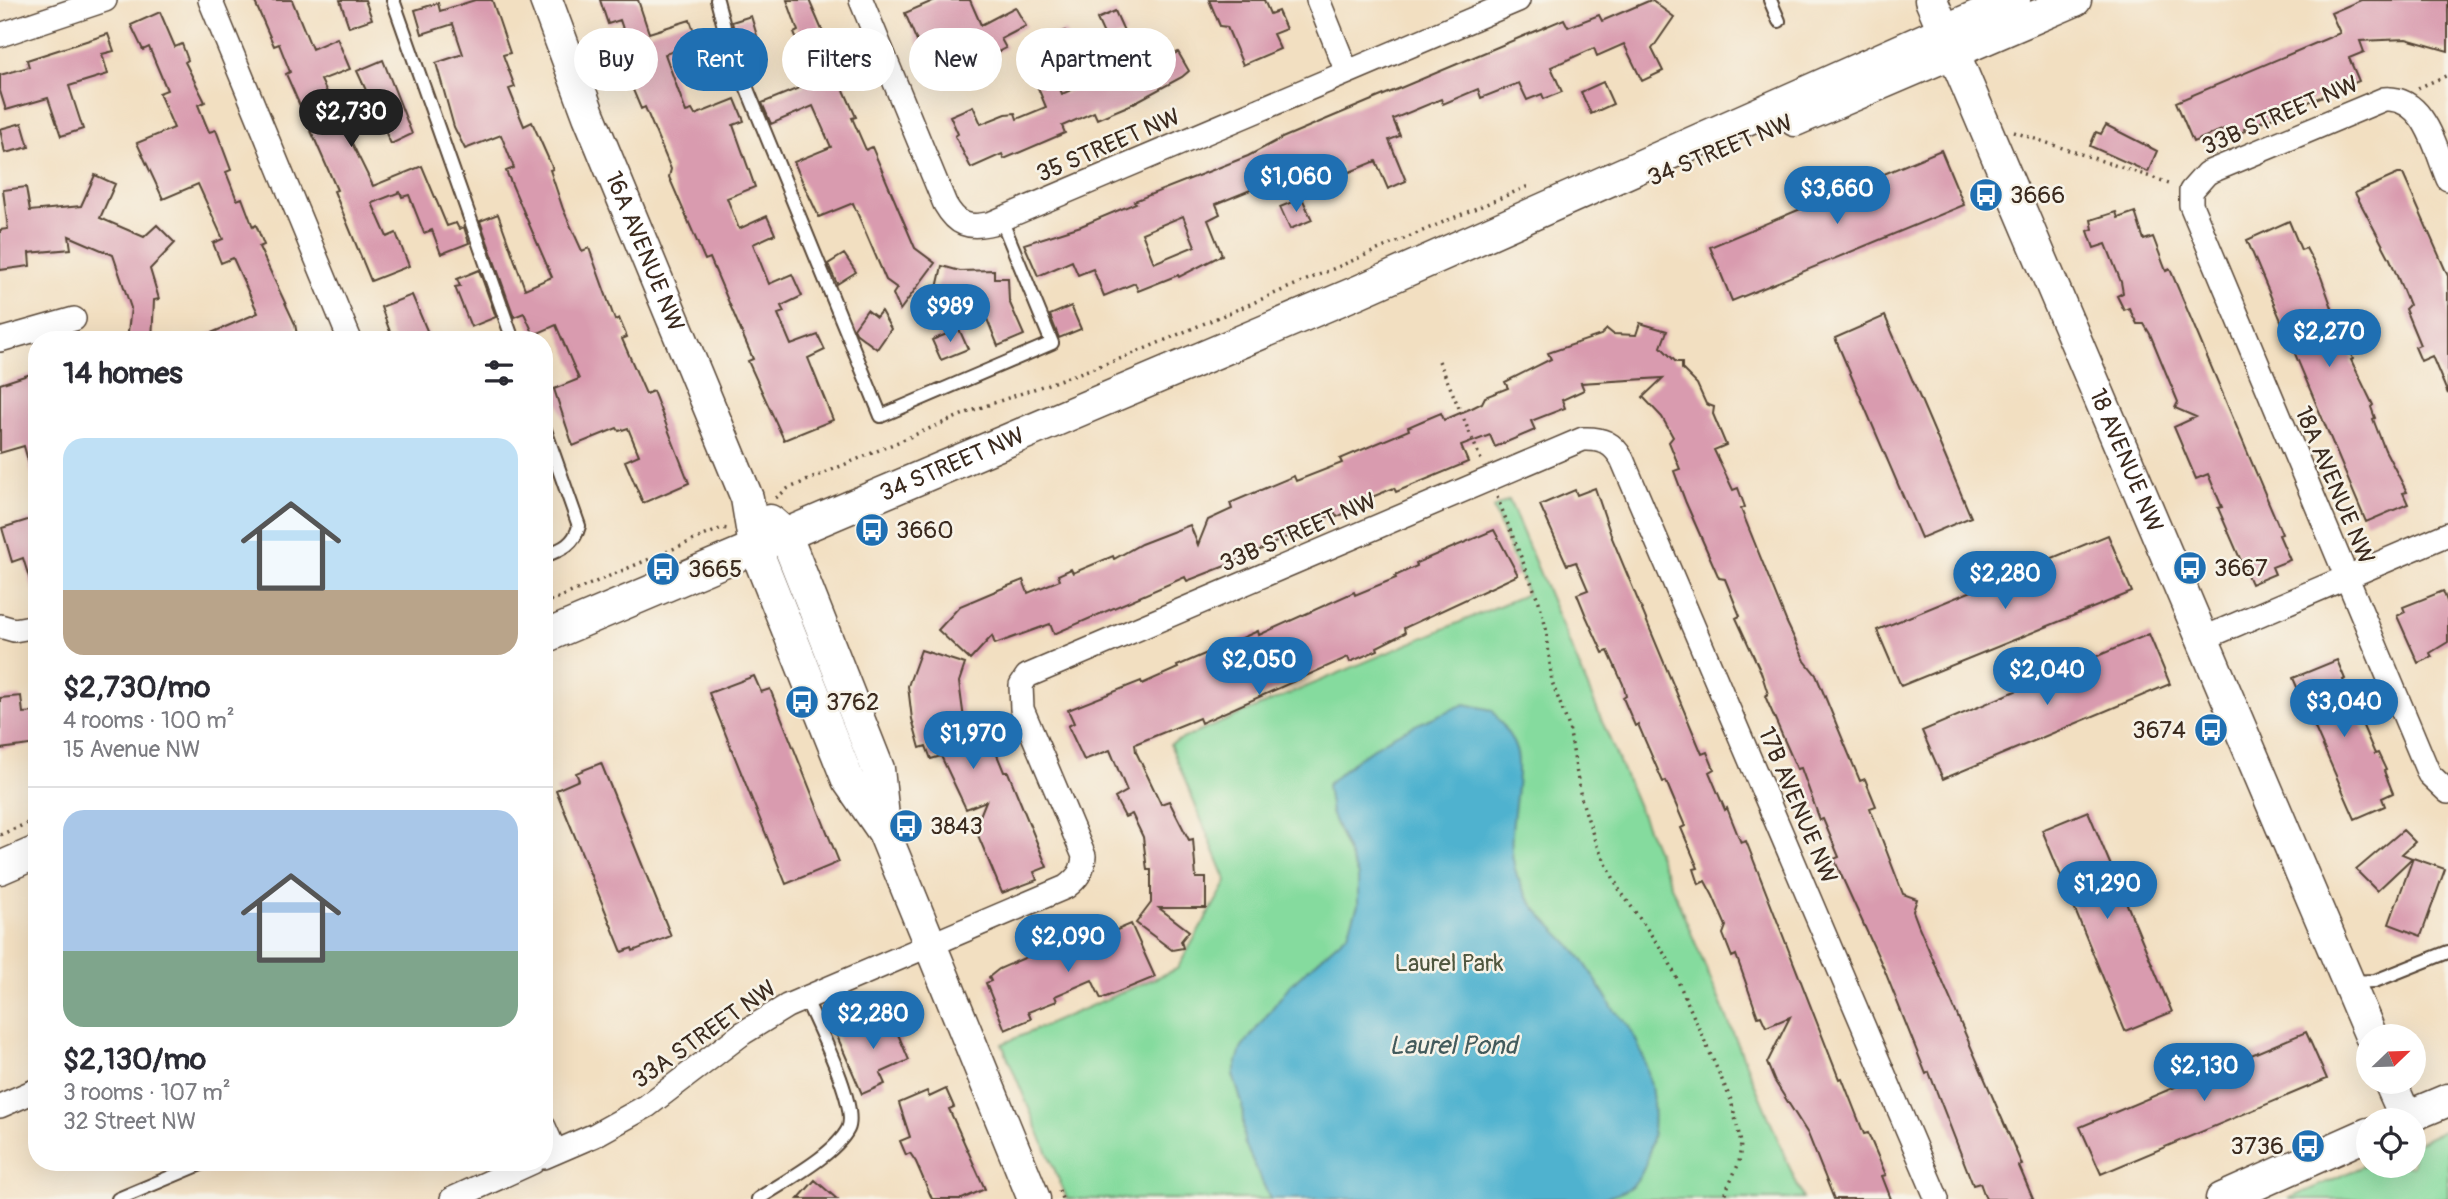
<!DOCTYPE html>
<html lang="en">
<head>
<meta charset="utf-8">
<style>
  body { margin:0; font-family:Pangolin,sans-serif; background:#f2f2f3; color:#2b2b33; height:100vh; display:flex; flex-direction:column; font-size:26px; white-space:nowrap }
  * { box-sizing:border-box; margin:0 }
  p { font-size:23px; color:#7c7c81 }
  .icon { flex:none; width:38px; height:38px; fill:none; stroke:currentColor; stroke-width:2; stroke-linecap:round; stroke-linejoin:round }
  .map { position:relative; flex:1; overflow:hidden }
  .panel { position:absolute; left:28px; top:331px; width:525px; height:840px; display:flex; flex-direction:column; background:#fff; border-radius:28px; box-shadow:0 7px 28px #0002 }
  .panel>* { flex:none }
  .top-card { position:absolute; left:574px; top:28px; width:665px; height:63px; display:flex; gap:14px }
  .needle { width:46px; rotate:67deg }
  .tools { position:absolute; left:2356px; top:1024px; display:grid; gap:14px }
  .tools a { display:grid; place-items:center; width:70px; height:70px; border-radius:50%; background:#fff; box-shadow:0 7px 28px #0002; font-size:35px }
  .price { position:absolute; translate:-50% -60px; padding:0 16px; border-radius:24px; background:#1f6fb2; color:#fff; font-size:23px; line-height:46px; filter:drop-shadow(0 2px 4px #0008) }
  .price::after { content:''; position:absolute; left:50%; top:42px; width:21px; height:16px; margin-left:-10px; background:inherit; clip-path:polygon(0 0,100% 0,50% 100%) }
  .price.on { background:#222; color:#fff }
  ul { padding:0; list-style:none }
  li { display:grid; align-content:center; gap:14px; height:371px; padding:0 35px }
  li+li { border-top:2px solid #e1e1e2 }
  li span { display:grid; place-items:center; height:217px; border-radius:21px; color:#555 }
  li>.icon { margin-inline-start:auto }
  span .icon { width:126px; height:126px; fill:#fffc; stroke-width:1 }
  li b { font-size:30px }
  h2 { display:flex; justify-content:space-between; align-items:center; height:84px; padding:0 35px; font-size:30px }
  .chip { padding:0 24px; border-radius:32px; background:#fff; box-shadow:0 7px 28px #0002; font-size:24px; line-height:63px }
  .chip.on { background:#1f6fb2; color:#fff }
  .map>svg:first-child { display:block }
  .green { fill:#85db9e; stroke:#60825e; stroke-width:2 }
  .water { fill:#50b2cf; stroke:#466e76; stroke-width:2 }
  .building { fill:#d99baf; fill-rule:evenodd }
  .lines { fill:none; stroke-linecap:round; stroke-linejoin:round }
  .lane-casing { stroke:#564536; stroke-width:16 }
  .street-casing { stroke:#564536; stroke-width:26 }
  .secondary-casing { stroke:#564536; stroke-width:35 }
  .path { stroke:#564536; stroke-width:3.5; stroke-dasharray:2 5; stroke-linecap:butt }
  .lane { stroke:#fff; stroke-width:12 }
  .street { stroke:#fff; stroke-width:23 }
  .secondary { stroke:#fff; stroke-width:32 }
  .labels { text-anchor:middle; stroke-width:5; stroke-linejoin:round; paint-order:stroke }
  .street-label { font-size:24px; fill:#3b2a1e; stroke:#f7f3e8 }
  .poi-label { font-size:24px; fill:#3b2a1e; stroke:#f7f3e8; text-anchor:start }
  .park-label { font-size:24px; fill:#4e563e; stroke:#f7f3e8 }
  .water-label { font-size:26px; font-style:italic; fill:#425a5c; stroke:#f7f3e8 }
</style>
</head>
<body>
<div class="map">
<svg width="2448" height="1199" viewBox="0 0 2448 1199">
  <rect width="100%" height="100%" fill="#f7f3e8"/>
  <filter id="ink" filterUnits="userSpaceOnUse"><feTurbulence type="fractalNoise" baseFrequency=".0143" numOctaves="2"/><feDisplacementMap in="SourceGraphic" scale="14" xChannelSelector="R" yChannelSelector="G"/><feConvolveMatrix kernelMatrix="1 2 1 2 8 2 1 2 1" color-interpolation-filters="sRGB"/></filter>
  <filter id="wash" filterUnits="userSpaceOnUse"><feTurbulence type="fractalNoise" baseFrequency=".00686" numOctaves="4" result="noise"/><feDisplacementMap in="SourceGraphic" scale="28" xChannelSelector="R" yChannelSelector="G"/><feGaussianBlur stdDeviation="1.57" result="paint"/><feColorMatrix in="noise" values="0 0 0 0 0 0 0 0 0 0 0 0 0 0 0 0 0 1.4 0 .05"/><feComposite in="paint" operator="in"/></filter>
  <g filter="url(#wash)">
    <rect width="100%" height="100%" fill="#f2dfc1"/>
    <!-- green -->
    <path class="green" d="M1509,500L1803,1199H1067L1002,1044L1177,969L1227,882L1170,744L1527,594L1493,508Z
      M2448,1129V1199H2288L2368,1164L2413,1166V1145Z"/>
    <!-- water -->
    <path class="water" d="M1465,704L1492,710C1502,725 1518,743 1518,762C1520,805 1500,845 1522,887C1534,912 1555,928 1573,948C1589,966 1598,985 1611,1005C1615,1013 1623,1018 1628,1025C1651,1064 1660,1110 1649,1153C1641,1185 1627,1195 1594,1199H1270L1244,1142L1242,1103L1233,1075L1241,1049L1290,985L1348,933L1358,905V876L1331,813L1327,785C1375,740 1406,728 1465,704Z"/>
    <g id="blocks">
      <!-- building -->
      <path class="building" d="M254,0H292L312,49L337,38L350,69L321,80L373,186L422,166L447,226L456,223L459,229L464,227L469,243L441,254L432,230L424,233L409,195L402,197L400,192L372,203L387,237L396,233L409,266L371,281L334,191L337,190L286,74L290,72L279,44L274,46Z
        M340,0H365L372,19L349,27Z
        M475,0H492L510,53L503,55L515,87L509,89L524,126L532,122L541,142L553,169L550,170L563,209L582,251L589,248L615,320L619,318L627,337L622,339L646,394L653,391L689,483L643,503L625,461L639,455L628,428L619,431L617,428L573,446L554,389L579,379L556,325L534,335L524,313L514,317L480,221L498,214L525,289L552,277L506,171L514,168L501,135L465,149L454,127L436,63L463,54L453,24L422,34L415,10L438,3L440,11Z
        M600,0H638L649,33L690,20L698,43L665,54L686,112L692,110L695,115L735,99L744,121L733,125L755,187L727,198L739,229L767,216L775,234L753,244L769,284L792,274L802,296L781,306L784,312L778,314L791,345L818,335L825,350L808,358L833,420L784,440L748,361L753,359L710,258L705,260L669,177L671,169L645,107L641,109L628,78L619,54L630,50L620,20L608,24Z
        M787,0H809L847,88L844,90L856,117L852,118L866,150L872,147L915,248L935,263L900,310L893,294L897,288L886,280L853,203L819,217L803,183L794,162L831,147L813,106L771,124L762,103L804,86L800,76L810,72L794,33L798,31Z
        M935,0H970L981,25L1015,7L1026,26L1001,39L1006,48L984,59L978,47L928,68L905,13Z
        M1209,0H1264L1270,14L1278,11L1286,29L1273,34L1280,49L1243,65L1227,27L1220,26Z
        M1651,0L1674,17L1652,49L1663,71L1642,81L1624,44L1597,56L1594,48L1551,67L1562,92L1544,99L1542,94L1527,100L1519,83L1481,98L1478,89L1443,104L1441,99L1393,119L1400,136L1389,140L1406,181L1388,189L1376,161L1345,174L1341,164L1301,181L1295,167L1251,185L1253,189L1216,204L1220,214L1208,220L1222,255L1179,277L1178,275L1138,291L1135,283L1104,296L1093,269L1078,275L1072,261L1038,276L1024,244L1081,226L1136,203L1134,201L1248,156L1282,138L1564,19L1568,27L1599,15L1602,21ZM1183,216L1195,246L1154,263L1142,233Z
        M2361,0H2448V51L2406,39L2360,41L2364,52L2349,58L2359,81L2244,129L2245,131L2228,138L2224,129L2193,142L2176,102L2340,33L2331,13Z
        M1115,11L1125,33L1107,41L1097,19Z
        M160,12L175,47L182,44L188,60L185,62L205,102L198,105L209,132L216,130L231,170L226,172L237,200L242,198L253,227L256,225L264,245L259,247L295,324L297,335L285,340H195L258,313L233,258L221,263L213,243L223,239L198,184L163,199L137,143L174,128L159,93L167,90L149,47L143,50L131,25Z
        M751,16L758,39L738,44L732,22Z
        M1065,31L1076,57L1053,67L1042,40Z
        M108,34L114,51L102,54L108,74L69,86L83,129L61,136L48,98L6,110L0,91V75L29,67L27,60Z
        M1178,52L1189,71L1182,77L1130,105L1097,119L1094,112L1062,126L1065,133L1004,159L1002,154L971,168L955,136L958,134L950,116L973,106L981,124L1006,114L1015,113L1017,119L1046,107L1033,76L1052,68L1062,94L1130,65L1135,77Z
        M383,60L412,134L391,144L357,71Z
        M1603,82L1613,104L1591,114L1581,92Z
        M22,123L29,147L5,153L0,129Z
        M2106,125L2157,151L2148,172L2090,146L2096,132L2101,134Z
        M1941,150L1964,205L1732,301L1710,247Z
        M2398,174H2403L2448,276V394L2432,356L2421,361L2415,347L2420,345L2405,309L2409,305L2390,259L2355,193Z
        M95,175L115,184L100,218L144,237L157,225L175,243L150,269L159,299L154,300L152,340H127L131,308L113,255L69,236L71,249L29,253L30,266L0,270V230L8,229L3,190L26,187L30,211L81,206Z
        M1302,198L1312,220L1290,229L1280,207Z
        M2116,212L2118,218L2135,212L2144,240L2153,237L2166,271L2170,269L2282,534L2279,535L2290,560L2272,567L2275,574L2251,584L2218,508L2222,507L2208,474L2196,479L2174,427L2196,417L2175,408L2178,402L2150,334L2144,324H2137L2129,308L2124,310L2117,296L2123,293L2121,282L2106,244L2094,248L2088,231L2093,229L2091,220Z
        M2289,221L2301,250L2306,248L2321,277L2342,336L2349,334L2355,347L2349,349L2353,359L2351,360L2373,405L2371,407L2375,418L2373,419L2385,450L2407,492L2403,493L2408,504L2366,522L2247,240Z
        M844,254L856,272L837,284L828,264Z
        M942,266L960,271L994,270V278H1008L1009,301L1024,335L998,346L983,309L950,310L953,315L932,310Z
        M479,270L496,317L471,327L455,287L460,286L457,279Z
        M412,295L431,340H393L381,307Z
        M1071,306L1081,329L1059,338L1050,315Z
        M867,310L876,317L881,311L891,329L877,349L857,334L854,328Z
        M1885,316L1971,517L1921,538L1835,338Z
        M1640,323L1667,331L1661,347L1676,362H1682V369L1697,384L1706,404L1714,407L1713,414L1726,445L1714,450L1733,490L1738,488L1745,507L1741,509L1787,623L1805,661L1816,675L1860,781L1865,779L1876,806L1870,808L1903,894L1917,899L1913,911L1919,927L2022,1165L2019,1166L2033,1199H1986L1980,1183L1973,1185L1929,1072L1926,1074L1884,969L1842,877L1834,859L1839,857L1823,819L1820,820L1801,768L1797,769L1765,696L1768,694L1761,672L1736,618L1740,616L1725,579L1719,578L1686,503L1674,471L1680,469L1669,442L1673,437L1662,417L1643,397L1663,378L1581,383L1584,390L1562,400L1565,408L1531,421L1535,430L1495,447L1490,435L1461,446L1468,462L1396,492L1394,488L1352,505L1354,509L1337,517L1335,513L1238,561L1187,581L1185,577L1054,634L1050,624L995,644L992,636L970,660L938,630L960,606L998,590L1023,580L1028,593L1060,580L1058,575L1071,569L1073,573L1113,556L1114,559L1141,544L1190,525L1198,545L1208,520L1232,509L1230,503L1294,476L1296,481L1342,463L1340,459L1409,430L1408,427L1422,421L1441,413L1444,420L1472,408L1482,403L1485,397L1508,388L1505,382L1551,359L1548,353L1601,335L1607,329L1613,334L1636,335Z
        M959,329L968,349L941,360L932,340Z
        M37,372V475H32L24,446L0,453V384Z
        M1595,488L1612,538L1702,754L1707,752L1714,769L1709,772L1725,810L1727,808L1741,843L1746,841L1839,1079L1842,1078L1864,1134L1868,1133L1886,1175L1882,1176L1891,1199H1834L1808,1134L1774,1080L1767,1063L1790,1017L1766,1027L1761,1016L1758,1017L1736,955L1732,957L1723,934L1726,926L1713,896L1705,881L1699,884L1694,869L1698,868L1681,828L1685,826L1671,793L1666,781L1663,782L1638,724L1635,726L1623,698L1626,696L1623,684L1608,651L1603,653L1586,616L1577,594L1588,590L1576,562L1567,565L1540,505L1575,490L1577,495Z
        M31,519L37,537V589L33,590L23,558L12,562L2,528Z
        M1494,530L1518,575L1404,628L1405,633L1377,647L1378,650L1350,662L1348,657L1201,723L1199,718L1135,744L1136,752L1161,804L1169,801L1189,840L1193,839L1196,878H1206V908H1159L1189,931L1181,941L1183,948L1172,950L1136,923L1151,903V870H1147L1143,837L1132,814L1125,817L1115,798L1127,791L1110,750L1084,760L1068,726L1074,723L1068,710L1141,681L1142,684L1178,668L1177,666L1258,631L1259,635L1354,592L1355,595L1396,578L1395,576L1417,566L1416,563Z
        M2108,535L2132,592L1901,686L1877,630Z
        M2443,591L2448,604V642L2430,653L2432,657L2418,663L2397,616L2405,612L2403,607Z
        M2149,634L2170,684L1943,779L1922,731Z
        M921,650L965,664L959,682L964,719L968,718L977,747L980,746L982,750L993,745L1004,772H1008L1047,867L1034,872L1037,880L1002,893L975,828L986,801L966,809L941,756L931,759L926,746L920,748L912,719L908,686Z
        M2337,660L2345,679L2343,680L2375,754L2378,753L2386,770L2384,771L2393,793L2382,798L2385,806L2355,819L2293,678Z
        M754,676L761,692L770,689L839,862L786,884L709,693Z
        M21,696L23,713L37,712V744L0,749V698Z
        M601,763L671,936L633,951L632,948L622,952L556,790L579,780L576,773Z
        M2088,811L2172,1012L2125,1031L2042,830Z
        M2403,830L2415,842L2402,854L2412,858L2377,891L2356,870Z
        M2413,858L2445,869L2421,936L2389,924Z
        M1131,924L1155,977L1101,999L1092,980L1055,996L1057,1001L1028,1012L1031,1019L1005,1030L986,983L991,981L989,977L999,969L1061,942L1067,951Z
        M889,1013L909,1060L880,1073L885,1084L862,1094L837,1036Z
        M2306,1032L2327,1079L2101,1174L2080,1127Z
        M946,1089L954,1107L949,1109L985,1189L962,1199H932L916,1162L910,1153L906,1155L900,1141L910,1137L899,1103L927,1091L929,1097Z
        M815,1180L837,1199H798Z"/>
    </g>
  </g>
  <g filter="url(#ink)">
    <use href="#blocks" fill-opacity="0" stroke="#564536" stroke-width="2"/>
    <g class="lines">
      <!-- lane casing -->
      <g class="lane-casing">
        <path id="lane" d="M393,0L513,340
          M717,0L728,42L881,416L1052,343L1001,219
          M1770,0L1779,21
          M544,427L579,526C574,545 562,549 544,556
          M2349,982L2375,981L2448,952
          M118,1199L206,1162
          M758,1199C783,1182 834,1156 848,1129C859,1106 816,1023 805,997"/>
      </g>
      <!-- street casing -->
      <g class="street-casing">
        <path id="street" d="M210,0L350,340
          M861,0L945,204C957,225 968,229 992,223L1518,0
          M1318,0L1347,72
          M0,35L105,0
          M2448,179C2435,148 2425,96 2384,99L2207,173L2191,191V205L2429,774L2448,792
          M0,340L74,319
          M0,626L14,630L37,626
          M2202,639L2448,534
          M0,1106L37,1090
          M544,1127L555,1152
          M544,1157L595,1135L647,1106L743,1033L787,1006L1066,887C1078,878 1083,871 1084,856L1022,709L1021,685L1027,676L1583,439C1602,438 1613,443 1622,459L1937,1199
          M452,1199L533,1162"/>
      </g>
      <!-- secondary casing -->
      <g class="secondary-casing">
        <g id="secondary">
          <path id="s1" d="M546,0L589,116L747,498L755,547L848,780L884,832L1034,1199"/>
          <path id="s2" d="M1931,0L2371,1036"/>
          <path d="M1795,120L2075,0"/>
          <path d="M770,521L785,534L878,769L884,827"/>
          <path id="s3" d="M544,637L1360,291L2014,0"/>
          <path d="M0,868L37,852"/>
          <path d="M2390,1082L2406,1118"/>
          <path d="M2400,1120L2448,1100"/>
          <path d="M2222,1199L2368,1134"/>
        </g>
      </g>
      <!-- path -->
      <path class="path" d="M2418,88L2448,75
        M2014,132L2172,184
        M1439,361L1482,462
        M1497,497L1539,602L1546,628L1552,682L1569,727L1581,798L1596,844L1619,889L1668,959L1731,1100L1741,1143L1739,1163L1722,1199
        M776,498L787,489L971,411L1125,357L1531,185
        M544,604L722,528L728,529
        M0,835L37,819
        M1059,1190L1062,1199"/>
      <!-- lane -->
      <use href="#lane" class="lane"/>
      <!-- street -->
      <use href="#street" class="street"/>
      <!-- secondary -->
      <use href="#secondary" class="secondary"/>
    </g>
  </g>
  <!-- icons -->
  <defs>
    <g id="bus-disc" transform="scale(1.75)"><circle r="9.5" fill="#1f6fb2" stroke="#f7f3e8"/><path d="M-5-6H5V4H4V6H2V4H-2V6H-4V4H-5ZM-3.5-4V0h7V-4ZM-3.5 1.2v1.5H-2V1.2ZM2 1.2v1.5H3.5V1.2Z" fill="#fff"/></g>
  </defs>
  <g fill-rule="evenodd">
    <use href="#bus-disc" x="1986" y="195"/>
    <use href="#bus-disc" x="872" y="530"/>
    <use href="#bus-disc" x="2190" y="568"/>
    <use href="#bus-disc" x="663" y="569"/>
    <use href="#bus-disc" x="802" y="702"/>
    <use href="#bus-disc" x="2211" y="730"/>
    <use href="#bus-disc" x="906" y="826"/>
    <use href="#bus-disc" x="2308" y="1146"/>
  </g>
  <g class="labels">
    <!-- street labels -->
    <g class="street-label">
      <text transform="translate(2280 115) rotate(-23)" y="8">33B STREET NW</text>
      <text transform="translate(1108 145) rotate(-23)" y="8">35 STREET NW</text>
      <text transform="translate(1720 150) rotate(-22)" y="8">34 STREET NW</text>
      <text dy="8" stroke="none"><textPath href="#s1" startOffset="270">16A AVENUE NW</textPath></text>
      <text dy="8" stroke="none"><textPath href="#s2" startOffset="500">18 AVENUE NW</textPath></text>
      <text dy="8" stroke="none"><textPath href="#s3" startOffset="443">34 STREET NW</textPath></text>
      <text transform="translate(2335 485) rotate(67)" y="8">18A AVENUE NW</text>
      <text transform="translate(1298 532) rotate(-23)" y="8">33B STREET NW</text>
      <text transform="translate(1798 805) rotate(67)" y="8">17B AVENUE NW</text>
      <text transform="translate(704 1034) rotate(-35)" y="8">33A STREET NW</text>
    </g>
    <!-- poi labels -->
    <g class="poi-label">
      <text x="2010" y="203">3666</text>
      <text x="896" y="538">3660</text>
      <text x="2214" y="576">3667</text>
      <text x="688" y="577">3665</text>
      <text x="826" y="710">3762</text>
      <text x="2186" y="738" text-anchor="end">3674</text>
      <text x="930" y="834">3843</text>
      <text x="2284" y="1154" text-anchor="end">3736</text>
    </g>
    <!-- park labels -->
    <g class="park-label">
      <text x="1449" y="971">Laurel Park</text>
    </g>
    <!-- water labels -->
    <g class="water-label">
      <text x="1453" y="1054">Laurel Pond</text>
    </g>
  </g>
</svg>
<div class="tools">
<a><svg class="needle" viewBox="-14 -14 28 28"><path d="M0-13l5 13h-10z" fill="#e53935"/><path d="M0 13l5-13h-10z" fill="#7c7c81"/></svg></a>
<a><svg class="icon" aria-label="locate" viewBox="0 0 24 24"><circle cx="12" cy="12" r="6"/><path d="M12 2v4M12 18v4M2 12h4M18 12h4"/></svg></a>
</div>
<b class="price on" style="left:351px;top:149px">$2,730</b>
<b class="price" style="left:1296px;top:214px">$1,060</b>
<b class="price" style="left:1837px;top:226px">$3,660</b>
<b class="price" style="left:950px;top:344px">$989</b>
<b class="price" style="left:2329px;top:369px">$2,270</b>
<b class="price" style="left:2005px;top:611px">$2,280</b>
<b class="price" style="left:1259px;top:697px">$2,050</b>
<b class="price" style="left:2047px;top:707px">$2,040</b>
<b class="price" style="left:2344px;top:739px">$3,040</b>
<b class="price" style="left:973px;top:771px">$1,970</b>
<b class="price" style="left:2107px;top:921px">$1,290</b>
<b class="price" style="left:1068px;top:974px">$2,090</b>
<b class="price" style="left:873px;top:1051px">$2,280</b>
<b class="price" style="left:2204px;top:1103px">$2,130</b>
<div class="top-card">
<a class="chip">Buy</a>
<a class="chip on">Rent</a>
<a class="chip">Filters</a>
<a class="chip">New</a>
<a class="chip">Apartment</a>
</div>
<section class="panel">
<h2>14 homes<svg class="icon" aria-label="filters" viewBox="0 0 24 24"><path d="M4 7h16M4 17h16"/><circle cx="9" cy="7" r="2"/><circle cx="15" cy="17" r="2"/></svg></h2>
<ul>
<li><span style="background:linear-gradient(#bfe0f5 70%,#b9a48a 0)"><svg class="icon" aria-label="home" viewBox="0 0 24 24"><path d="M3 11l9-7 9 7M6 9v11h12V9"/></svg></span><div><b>$2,730/mo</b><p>4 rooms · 100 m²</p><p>15 Avenue NW</p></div></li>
<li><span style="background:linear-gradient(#a9c7e8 65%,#7fa58c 0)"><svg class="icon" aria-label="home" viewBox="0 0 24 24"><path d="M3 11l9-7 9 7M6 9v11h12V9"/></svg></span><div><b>$2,130/mo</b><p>3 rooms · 107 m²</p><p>32 Street NW</p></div></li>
</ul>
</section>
</div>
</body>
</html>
